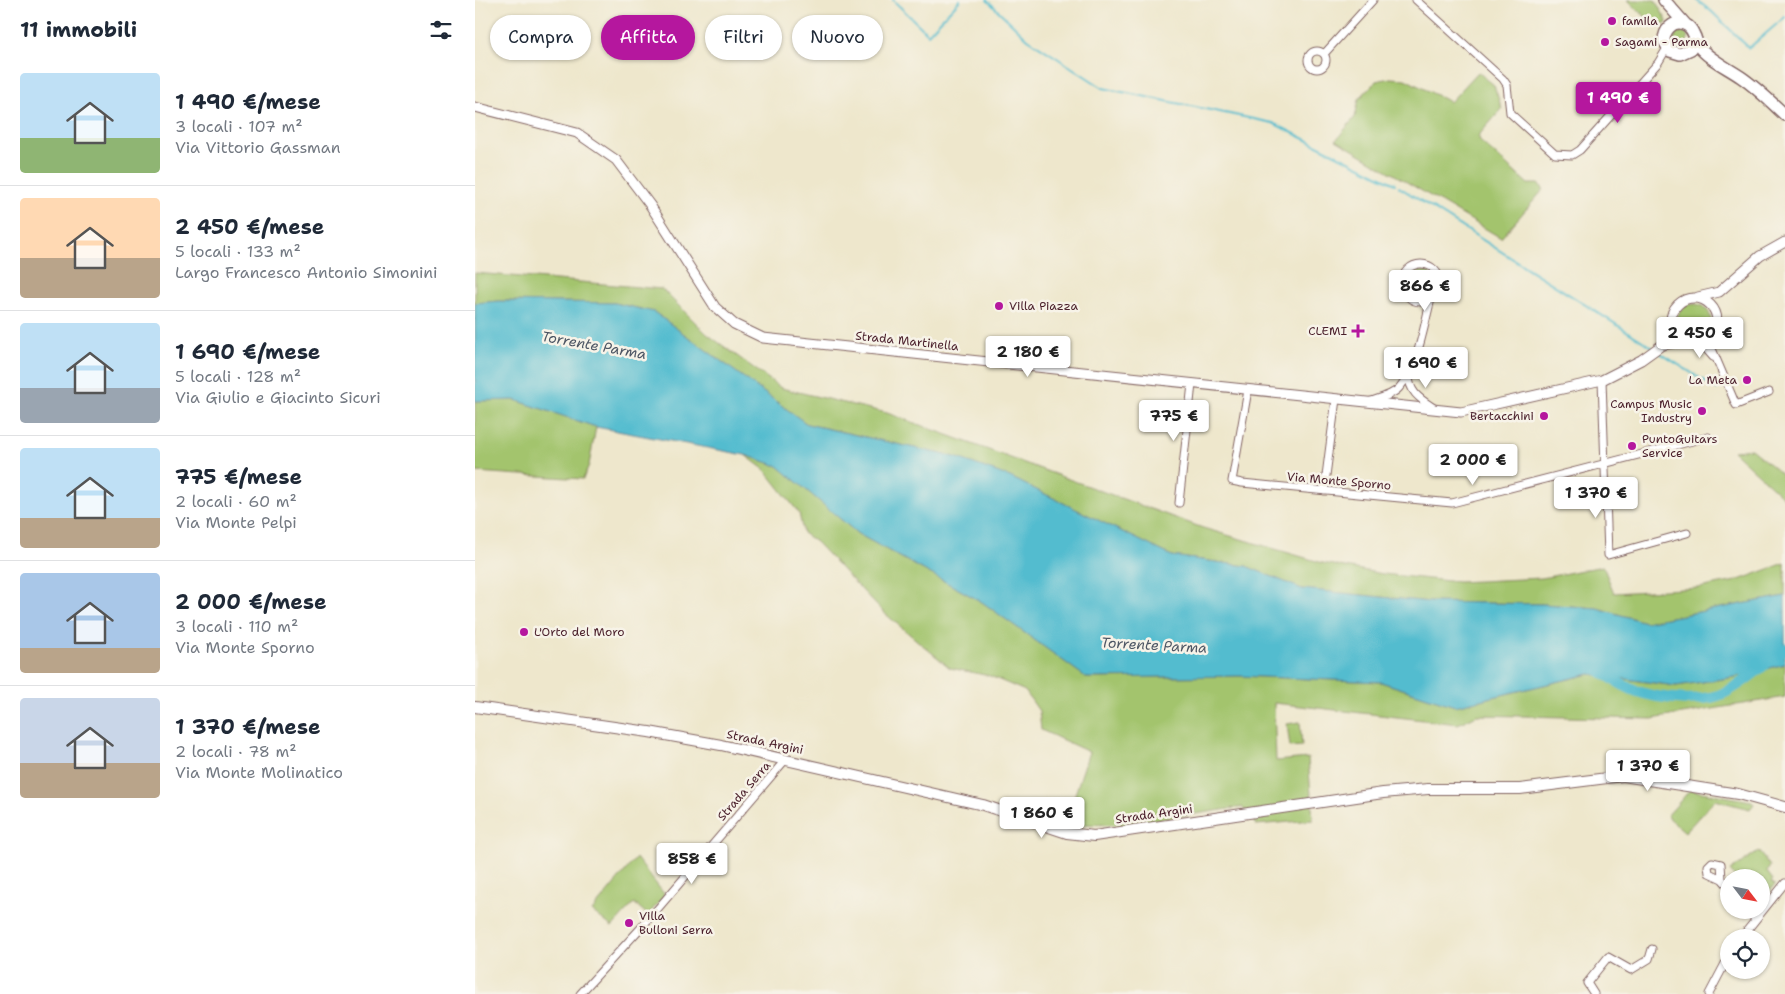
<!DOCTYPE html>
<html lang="it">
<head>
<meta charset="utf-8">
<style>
  body { margin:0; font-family:"Shantell Sans",sans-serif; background:#f6f6f7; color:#1f2937; height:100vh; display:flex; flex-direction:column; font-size:19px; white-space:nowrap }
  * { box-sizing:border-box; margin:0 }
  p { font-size:16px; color:#747a83 }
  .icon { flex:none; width:28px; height:28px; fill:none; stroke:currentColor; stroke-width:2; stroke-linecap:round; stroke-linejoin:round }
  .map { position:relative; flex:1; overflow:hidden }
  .side { display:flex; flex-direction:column; background:#fff; width:475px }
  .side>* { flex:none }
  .banner { position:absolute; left:15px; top:15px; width:475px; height:45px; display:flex; gap:10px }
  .needle { width:32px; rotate:122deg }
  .fabs { position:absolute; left:1245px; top:869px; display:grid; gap:10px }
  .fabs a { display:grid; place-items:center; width:50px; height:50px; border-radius:50%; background:#fff; box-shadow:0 1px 4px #0004; font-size:25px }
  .price { position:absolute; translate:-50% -42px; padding:0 11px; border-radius:5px; background:#fff; color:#222; font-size:16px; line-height:32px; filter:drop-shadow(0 1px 2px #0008) }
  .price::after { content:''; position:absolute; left:50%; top:30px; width:15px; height:11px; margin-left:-8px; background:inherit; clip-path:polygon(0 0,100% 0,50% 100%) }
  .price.selected { background:#b5179e; color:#fff }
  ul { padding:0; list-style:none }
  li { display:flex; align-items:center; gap:15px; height:125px; padding:0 20px }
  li+li { border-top:1px solid #e0e1e3 }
  li span { display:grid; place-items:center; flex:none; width:140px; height:100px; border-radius:5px; color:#555 }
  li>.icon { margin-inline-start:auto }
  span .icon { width:60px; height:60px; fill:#fffc; stroke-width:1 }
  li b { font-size:21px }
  h2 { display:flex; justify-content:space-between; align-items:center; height:60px; padding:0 20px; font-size:21px }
  .pill { padding:0 18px; border-radius:22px; background:#fff; box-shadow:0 1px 4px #0004; font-size:18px; line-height:45px }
  .pill.selected { background:#b5179e; color:#fff }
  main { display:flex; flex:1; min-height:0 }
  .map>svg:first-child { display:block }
  .green { fill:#a3c46d; stroke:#76724c }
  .water { fill:#52bccf; stroke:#4e6e7d }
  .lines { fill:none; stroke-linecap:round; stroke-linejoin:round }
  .stream { stroke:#52bccf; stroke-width:2 }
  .river { stroke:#52bccf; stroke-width:11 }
  .minor-casing { stroke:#836563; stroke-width:9 }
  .tertiary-casing { stroke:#836563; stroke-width:11 }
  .secondary-casing { stroke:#836563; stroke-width:12 }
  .primary-casing { stroke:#836563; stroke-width:14 }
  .minor { stroke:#fff; stroke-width:7 }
  .tertiary { stroke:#fff; stroke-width:9 }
  .secondary { stroke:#fff; stroke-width:10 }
  .primary { stroke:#fff; stroke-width:11 }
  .poi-dot { fill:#b5179e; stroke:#f7f3e8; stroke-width:2 }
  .labels { text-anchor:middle; stroke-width:5; stroke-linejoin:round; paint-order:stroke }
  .poi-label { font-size:12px; fill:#4a1f2b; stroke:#f7f3e8; text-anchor:start }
  .street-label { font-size:12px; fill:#4a1f2b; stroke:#f7f3e8 }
  .water-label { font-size:14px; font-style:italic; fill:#4d5664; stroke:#f7f3e8 }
</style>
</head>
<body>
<main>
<section class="side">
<h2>11 immobili<svg class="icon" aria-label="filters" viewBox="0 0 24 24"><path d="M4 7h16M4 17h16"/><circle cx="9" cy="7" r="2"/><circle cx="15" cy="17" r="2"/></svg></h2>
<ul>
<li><span style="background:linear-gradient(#bfe0f5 65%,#8fb573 0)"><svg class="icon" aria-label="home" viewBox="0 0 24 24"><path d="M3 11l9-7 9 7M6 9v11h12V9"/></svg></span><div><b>1 490 €/mese</b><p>3 locali · 107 m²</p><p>Via Vittorio Gassman</p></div></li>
<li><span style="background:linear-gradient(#ffd9b3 60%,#b9a48a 0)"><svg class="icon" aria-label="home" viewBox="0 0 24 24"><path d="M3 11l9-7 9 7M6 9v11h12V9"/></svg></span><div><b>2 450 €/mese</b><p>5 locali · 133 m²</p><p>Largo Francesco Antonio Simonini</p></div></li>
<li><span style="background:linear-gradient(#bfe0f5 65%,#9aa5b1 0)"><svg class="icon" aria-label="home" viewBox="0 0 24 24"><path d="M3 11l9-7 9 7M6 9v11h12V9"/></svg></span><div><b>1 690 €/mese</b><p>5 locali · 128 m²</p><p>Via Giulio e Giacinto Sicuri</p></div></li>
<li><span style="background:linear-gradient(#bfe0f5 70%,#b9a48a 0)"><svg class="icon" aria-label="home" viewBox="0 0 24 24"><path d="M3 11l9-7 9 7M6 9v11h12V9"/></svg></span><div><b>775 €/mese</b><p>2 locali · 60 m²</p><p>Via Monte Pelpi</p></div></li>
<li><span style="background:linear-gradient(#a9c7e8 75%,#b9a48a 0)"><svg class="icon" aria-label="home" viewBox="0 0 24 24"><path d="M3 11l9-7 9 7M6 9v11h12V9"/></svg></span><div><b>2 000 €/mese</b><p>3 locali · 110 m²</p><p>Via Monte Sporno</p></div></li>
<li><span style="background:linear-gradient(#c9d6e8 65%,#b9a48a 0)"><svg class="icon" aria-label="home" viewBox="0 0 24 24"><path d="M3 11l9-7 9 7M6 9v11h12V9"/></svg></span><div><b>1 370 €/mese</b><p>2 locali · 78 m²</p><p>Via Monte Molinatico</p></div></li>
</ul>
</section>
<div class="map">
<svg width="1310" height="994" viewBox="0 0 1310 994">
  <rect width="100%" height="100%" fill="#f7f3e8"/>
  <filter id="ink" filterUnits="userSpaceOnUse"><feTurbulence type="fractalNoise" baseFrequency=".02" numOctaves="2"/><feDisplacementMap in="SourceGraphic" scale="10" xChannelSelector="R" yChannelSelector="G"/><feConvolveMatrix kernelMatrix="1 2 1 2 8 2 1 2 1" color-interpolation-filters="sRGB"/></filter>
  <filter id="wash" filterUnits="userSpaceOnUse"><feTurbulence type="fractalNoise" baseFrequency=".0096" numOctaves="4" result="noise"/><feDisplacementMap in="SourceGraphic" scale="20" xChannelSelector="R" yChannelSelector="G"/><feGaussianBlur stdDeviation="1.12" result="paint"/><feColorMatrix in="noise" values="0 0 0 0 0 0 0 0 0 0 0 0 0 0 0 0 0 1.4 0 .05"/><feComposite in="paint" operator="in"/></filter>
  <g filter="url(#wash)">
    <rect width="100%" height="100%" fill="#eee7cc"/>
    <!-- green -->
    <path class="green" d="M1153,0H1180L1192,21L1191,24C1174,24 1164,11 1153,0Z
      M1199 38a7 7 0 1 1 14 0a7 7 0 1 1-14 0Z
      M1003,72L1019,85L1027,109L1003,136L1006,142L1053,184H1063L1069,189L1026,238L861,140L880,117L884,99L901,81L915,78L930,79L975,102Z
      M935 282a12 12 0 1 1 24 0a12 12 0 1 1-24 0Z
      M0,273L187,289L232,334L306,388L412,413L728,528L848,563L908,574L983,582L1067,578L1128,566L1139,593L1224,588L1261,581L1310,563V596L1170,622L1122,608L1068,604L955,602L827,589L771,566L697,556L535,477L480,457L332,424L179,312L140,303L24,301L0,303Z
      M1202 321a17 17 0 1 1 34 0a17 17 0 1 1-34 0Z
      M40,400L121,427L114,465L108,479L0,472V401Z
      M1276,449L1310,477V499L1258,451Z
      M270,455L303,466L383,534L507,602L612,678L764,676L906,682L980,706L1115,674L1201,686L1260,677L1310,664V697L1177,719L1002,715L983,724L799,703L801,761L833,758L838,820L781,825L767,807L647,825L590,824L614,752L566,730L564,711L550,691L515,676L475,668L408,612L341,542L328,533L324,513L290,470Z
      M825,722L827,746L815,747L812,724Z
      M1215,790L1277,801L1279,804L1275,809L1240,800L1210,832L1192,816Z
      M1283,851L1295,866L1292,872L1298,880L1296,882L1300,885L1286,901V878L1260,877L1255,871Z
      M161,858L190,895L173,915L159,903L137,927L117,911Z"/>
    <!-- water -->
    <path class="water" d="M24,301L140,303L179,312L332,424L480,457L535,477L697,556L771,566L827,589L955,602L1068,604L1122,608L1170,622L1310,596V664L1260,677L1201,686L1115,674L980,706L906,682L764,676L612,678L507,602L383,534L303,466L270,455L121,427L40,400L0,401V303Z"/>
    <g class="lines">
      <!-- stream -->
      <path class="stream" d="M418,0L453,34L485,0
        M512,0L553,39L628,88L798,123L920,184
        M1221,0L1236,11L1274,48L1310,17
        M924,187L1177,347
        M1185,353L1242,389"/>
      <!-- river -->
      <path class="river" d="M1121,668C1134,676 1146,686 1161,691C1183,699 1231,704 1251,692C1273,681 1290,663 1310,649"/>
    </g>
  </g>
  <g filter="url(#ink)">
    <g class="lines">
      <!-- minor casing -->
      <g class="minor-casing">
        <path id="minor" d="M941,0L1028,79L1032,85L1035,113L1080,154L1097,155L1105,150L1183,63L1192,48
          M833 60a9 9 0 1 1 18 0a9 9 0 1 1-18 0Z
          M849,54L898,0
          M927 283a19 19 0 1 1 38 0a19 19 0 1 1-38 0Z
          M1239,332L1235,344L1261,405L1294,392
          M1217,344L1231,349L1238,357
          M934,373C933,392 945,399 959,408
          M1127,380L1133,555L1212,533
          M773,390L757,481L767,483L977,503L1233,437
          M896,401C905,398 918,395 924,388C943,367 949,325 956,299
          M849,491L861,399
          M704,503L717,384
          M1247,879L1246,864L1237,862L1233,866L1234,873L1247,879L1254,887
          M1271,910L1280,919
          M1266,938L1310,883
          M105,994L173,920L311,759
          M1119,994L1112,983L1133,957L1156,970L1174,959L1177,949
          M1234,994L1254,956"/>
      </g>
      <!-- tertiary casing -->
      <g class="tertiary-casing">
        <path id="tertiary" d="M0,107L102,133L141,160L175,205L240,307L259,324L288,338L986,412L1127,380L1166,360L1187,345L1206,341
          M1223,297L1244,292L1285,256L1310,242
          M1196 321a23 23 0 1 1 46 0a23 23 0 1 1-46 0Z"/>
      </g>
      <!-- secondary casing -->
      <g class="secondary-casing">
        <path id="secondary" d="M0,707L174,732L246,745L508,805L592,833L619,836L908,793L953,789H1045L1148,776L1263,794L1310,807"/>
      </g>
      <!-- primary casing -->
      <g class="primary-casing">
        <path id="primary" d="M1189,0L1211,25
          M1220,37L1216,49L1205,54L1195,51L1189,41C1189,30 1198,20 1209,24C1221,28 1219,44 1228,51C1239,62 1253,68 1266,77C1282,88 1296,102 1310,115"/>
      </g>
      <!-- minor -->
      <use href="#minor" class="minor"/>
      <!-- tertiary -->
      <use href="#tertiary" class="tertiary"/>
      <!-- secondary -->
      <use href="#secondary" class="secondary"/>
      <!-- primary -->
      <use href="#primary" class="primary"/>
    </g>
  </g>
  <!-- markers -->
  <g class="poi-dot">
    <circle cx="1137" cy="21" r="5"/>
    <circle cx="1130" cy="42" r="5"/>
    <circle cx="524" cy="306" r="5"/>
    <path d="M880.5 323.5h5v5h5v5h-5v5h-5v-5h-5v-5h5z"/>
    <circle cx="1272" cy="380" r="5"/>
    <circle cx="1227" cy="411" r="5"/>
    <circle cx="1069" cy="416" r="5"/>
    <circle cx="1157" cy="446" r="5"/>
    <circle cx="49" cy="632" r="5"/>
    <circle cx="154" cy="923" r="5"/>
  </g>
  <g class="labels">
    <!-- poi labels -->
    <g class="poi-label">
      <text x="1147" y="25">famila</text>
      <text x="1140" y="46">Sagami - Parma</text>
      <text x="534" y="310">Villa Piazza</text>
      <text x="872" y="335" text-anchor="end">CLEMI</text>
      <text x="1262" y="384" text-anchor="end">La Meta</text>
      <text x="1217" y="408" text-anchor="end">Campus Music<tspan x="1217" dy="14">Industry</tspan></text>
      <text x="1059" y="420" text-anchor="end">Bertacchini</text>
      <text x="1167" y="443">PuntoGuitars<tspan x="1167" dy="14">Service</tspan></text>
      <text x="59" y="636">L'Orto del Moro</text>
      <text x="164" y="920">Villa<tspan x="164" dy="14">Bulloni Serra</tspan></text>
    </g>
    <!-- street labels -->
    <g class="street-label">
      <text transform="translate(432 341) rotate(6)" y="4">Strada Martinella</text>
      <text transform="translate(864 481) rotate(5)" y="4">Via Monte Sporno</text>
      <text transform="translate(290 742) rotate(12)" y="4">Strada Argini</text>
      <text transform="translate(269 791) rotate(-49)" y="4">Strada Serra</text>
      <text transform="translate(679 814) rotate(-8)" y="4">Strada Argini</text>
    </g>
    <!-- water labels -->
    <g class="water-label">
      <text transform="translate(119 345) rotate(10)" y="5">Torrente Parma</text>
      <text transform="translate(679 645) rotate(3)" y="5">Torrente Parma</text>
    </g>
  </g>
</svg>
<div class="fabs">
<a><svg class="needle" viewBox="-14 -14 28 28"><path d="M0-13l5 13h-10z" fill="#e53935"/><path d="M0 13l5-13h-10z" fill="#747a83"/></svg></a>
<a><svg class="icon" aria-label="locate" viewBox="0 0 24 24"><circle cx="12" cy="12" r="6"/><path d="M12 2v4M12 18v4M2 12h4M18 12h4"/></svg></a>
</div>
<b class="price selected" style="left:1143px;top:124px">1 490 €</b>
<b class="price" style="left:950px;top:312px">866 €</b>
<b class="price" style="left:1225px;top:359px">2 450 €</b>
<b class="price" style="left:553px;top:378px">2 180 €</b>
<b class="price" style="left:951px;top:389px">1 690 €</b>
<b class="price" style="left:699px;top:442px">775 €</b>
<b class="price" style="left:998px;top:486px">2 000 €</b>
<b class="price" style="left:1121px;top:519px">1 370 €</b>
<b class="price" style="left:1173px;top:792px">1 370 €</b>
<b class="price" style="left:567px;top:839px">1 860 €</b>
<b class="price" style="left:217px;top:885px">858 €</b>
<div class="banner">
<a class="pill">Compra</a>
<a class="pill selected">Affitta</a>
<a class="pill">Filtri</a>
<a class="pill">Nuovo</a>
</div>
</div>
</main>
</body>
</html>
